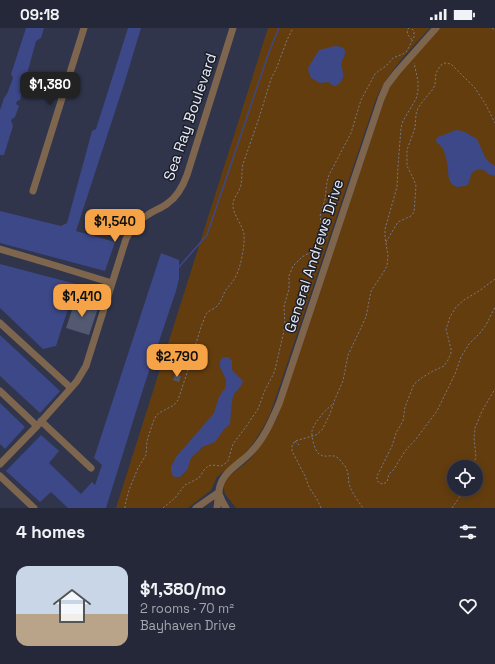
<!DOCTYPE html>
<html lang="en">
<head>
<meta charset="utf-8">
<style>
  body { margin:0; font-family:"Space Grotesk",sans-serif; background:#2c3040; color:#f1f3f6; height:100vh; display:flex; flex-direction:column; font-size:15px; white-space:nowrap }
  * { box-sizing:border-box; margin:0 }
  p { font-size:13px; color:#a3a6ae }
  .icon { flex:none; width:22px; height:22px; fill:none; stroke:currentColor; stroke-width:2; stroke-linecap:round; stroke-linejoin:round }
  .map { position:relative; height:480px; overflow:hidden }
  .details { display:flex; flex-direction:column; background:#242838; flex:1 }
  .details>* { flex:none }
  .controls { position:absolute; left:447px; top:432px; display:grid; gap:8px }
  .controls a { display:grid; place-items:center; width:36px; height:36px; border-radius:50%; background:#242838; box-shadow:0 2px 10px #0003,0 0 0 1px #414453; font-size:20px }
  .price { position:absolute; translate:-50% -34px; padding:0 9px; border-radius:8px; background:#f5a346; color:#111; font-size:13px; line-height:26px; filter:drop-shadow(0 1px 2px #0008) }
  .price::after { content:''; position:absolute; left:50%; top:24px; width:12px; height:9px; margin-left:-6px; background:inherit; clip-path:polygon(0 0,100% 0,50% 100%) }
  .price.active { background:#222; color:#fff }
  ul { padding:0; list-style:none }
  li { display:flex; align-items:center; gap:12px; height:100px; padding:0 16px }
  li span { display:grid; place-items:center; flex:none; width:112px; height:80px; border-radius:12px; color:#555 }
  li>.icon { margin-inline-start:auto }
  span .icon { width:48px; height:48px; fill:#fffc; stroke-width:1 }
  li b { font-size:17px }
  h2 { display:flex; justify-content:space-between; align-items:center; height:48px; padding:0 16px; font-size:17px }
  .status { display:flex; justify-content:space-between; align-items:center; height:28px; padding:0 20px; background:#242838; direction:ltr }
  .status svg { height:11px; fill:currentColor }
  .map>svg:first-child { display:block }
  .green { fill:#643d0f; fill-rule:evenodd }
  .water { fill:#3c4887 }
  .lines { fill:none; stroke-linecap:round; stroke-linejoin:round }
  .stream { stroke:#3c4887; stroke-width:1.5 }
  .building { fill:#525970 }
  .path { stroke:#75798c; stroke-width:1; stroke-dasharray:2 2; stroke-linecap:butt }
  .minor { stroke:#7e664e; stroke-width:7 }
  .labels { text-anchor:middle; stroke-width:3; stroke-linejoin:round; paint-order:stroke }
  .street-label { font-size:15px; fill:#e8ecfa; stroke:#1b1e27 }
</style>
</head>
<body>
<div class="status"><b>09:18</b><svg viewBox="0 0 49 12"><path d="M0 12V9h3v3zM5 12V6h3v6zM10 12V3h3v9zM15 12V0h3v12zM26 1h20v11H26zM47 4h2v5h-2z"/></svg></div>
<div class="map">
<svg width="495" height="480" viewBox="0 0 495 480">
  <rect width="100%" height="100%" fill="#30354b"/>
  <!-- green -->
  <path class="green" d="M268,0H430C410,22 388,43 376,71L275,372L270,386L263,400L252,417L240,430L217,449L211,462L188,480H116L267,3Z
    M440,0H495V480H236L225,466L223,457C229,446 239,441 248,433C261,420 270,403 278,388L387,64L393,53L436,4ZM454,439H476V461H454Z"/>
  <!-- water -->
  <path class="water" d="M26,0H44L41,10L36,13L20,72L17,73L16,76L19,78L15,89L11,92L13,98L4,127H0V128V82L4,70L7,66L13,50L11,46Z
    M128,0H141L125,53L76,203L115,214L105,243L0,215V183L61,198L67,195L92,103L96,101Z
    M335,18H336C338,18 343,19 344,21C347,25 343,30 342,33C340,38 344,44 343,49C342,53 339,57 335,58L332,57L328,54L321,55L318,54L311,50L309,45L308,40L319,22Z
    M456,102L463,103L477,111L485,129L490,135L495,138V148L488,146C484,140 477,140 472,145C467,157 472,158 456,159C448,154 449,151 448,143C448,137 446,129 444,123C443,119 439,117 436,114C437,106 440,109 446,106C449,105 452,103 456,102Z
    M161,225L179,232V251L176,263L144,358L106,480H68L51,464L40,474L6,443L41,407L59,423L49,435L81,466L92,454L95,457L102,437L94,430Z
    M0,236L76,256L56,318L43,321L0,280Z
    M0,307L60,363L40,385L0,348Z
    M226,329H228L232,333V342L243,353C242,360 235,362 233,369C231,376 231,388 230,396L225,400L215,414L202,419C199,424 195,425 192,429C189,433 189,438 187,442C185,444 182,447 180,449H175L173,448L171,443V439L176,429L214,385L219,369L222,364L225,361L226,355V352L220,339V334L222,330Z
    M0,375L25,399L5,421L0,416Z"/>
  <g class="lines">
    <!-- stream -->
    <path class="stream" d="M179,239L207,207L269,24L279,0"/>
  </g>
  <!-- building -->
  <path class="building" d="M75,273L98,280L89,307L66,300Z
    M175,346L181,348L179,354L173,352Z"/>
  <g class="lines">
    <!-- path -->
    <path class="path" d="M409,0L407,2L408,7L412,12
      M492,0L495,2
      M386,214L398,194L411,188L414,184L416,158L414,152L407,138V122L415,100L416,86L418,80L423,73L433,61L435,57L436,45L441,37L445,35L451,36L475,60L486,77L495,95
      M495,251L479,263L464,272L456,279L450,289L446,301L451,321V325L448,332L444,338L433,343L423,349L414,356L405,379L403,393L396,405L392,418L377,448V452L379,455L383,456L387,454L389,446L394,441L405,423L416,411L437,383L455,346L461,329L469,316L480,305L486,297L495,279
      M332,377C326,381 313,396 312,403C311,409 315,423 319,426C324,430 329,427 334,428C339,429 342,435 345,438C349,444 348,450 349,456C352,465 358,473 363,480
      M295,413L299,417
      M471,439L476,430L474,410L475,400L482,383L495,361
      M125,480V477L129,462L138,440L146,427L147,413L153,394L156,388L159,385L174,377L178,372L188,342L201,299L206,286C209,282 215,281 218,277C221,273 223,268 225,263C229,258 233,254 236,248C241,238 245,217 244,206C242,196 233,187 233,177C233,170 238,166 240,160C243,152 241,144 243,136L258,93L271,51L277,39L287,12L293,0
      M163,480L175,470L185,457L199,450L204,442L208,438L212,437L221,438L226,435L228,433L233,416L245,400L258,381L265,362L273,347L275,342L285,298L284,278L289,261V248L293,238L302,229L309,225L318,222L322,218L327,209V202L321,194L320,188L325,171L327,154L329,147L351,105L361,72L375,46L380,42L386,38L393,30L403,26L407,23L414,9V3L411,0
      M321,480L318,473L309,459L305,448L292,423V418L295,413L316,407L322,402L330,386L335,371L343,353L348,327L360,302L366,289L371,263L383,245L387,238L388,228L385,209V201L397,159L398,138L401,100L403,93L416,71L418,63V53L414,35
      M452,480L465,461"/>
    <!-- minor -->
    <path class="minor" d="M33,163L84,0
      M0,221L47,235L112,255
      M79,261L107,270
      M0,295L71,360
      M0,363L37,398
      M41,393L91,440
      M0,436L37,398L71,360L77,353L86,338L126,211C131,200 138,192 149,186C155,182 162,180 168,175C178,168 183,158 187,147L233,0
      M0,448L34,480
      M219,466L222,473L226,480
      M196,480L219,464
      M217,480C218,473 218,465 220,458C224,443 241,435 251,424C264,411 272,392 279,376L381,71L387,57L397,44L436,0"/>
  </g>
  <g class="labels">
    <!-- street labels -->
    <g class="street-label">
      <text transform="translate(190 89) rotate(-71)" y="5">Sea Ray Boulevard</text>
      <text transform="translate(314 228) rotate(-72)" y="5">General Andrews Drive</text>
    </g>
  </g>
</svg>
<div class="controls">
<a><svg class="icon" aria-label="locate" viewBox="0 0 24 24"><circle cx="12" cy="12" r="6"/><path d="M12 2v4M12 18v4M2 12h4M18 12h4"/></svg></a>
</div>
<b class="price active" style="left:50px;top:78px">$1,380</b>
<b class="price" style="left:115px;top:215px">$1,540</b>
<b class="price" style="left:82px;top:290px">$1,410</b>
<b class="price" style="left:177px;top:350px">$2,790</b>
</div>
<section class="details">
<h2>4 homes<svg class="icon" aria-label="filters" viewBox="0 0 24 24"><path d="M4 7h16M4 17h16"/><circle cx="9" cy="7" r="2"/><circle cx="15" cy="17" r="2"/></svg></h2>
<ul>
<li><span style="background:linear-gradient(#c9d6e8 60%,#b9a48a 0)"><svg class="icon" aria-label="home" viewBox="0 0 24 24"><path d="M3 11l9-7 9 7M6 9v11h12V9"/></svg></span><div><b>$1,380/mo</b><p>2 rooms · 70 m²</p><p>Bayhaven Drive</p></div><svg class="icon" aria-label="heart" viewBox="0 0 24 24"><path d="M12 20l-8-8c-3-5 5-10 8-4 3-6 11-1 8 4z"/></svg></li>
</ul>
</section>
</body>
</html>
